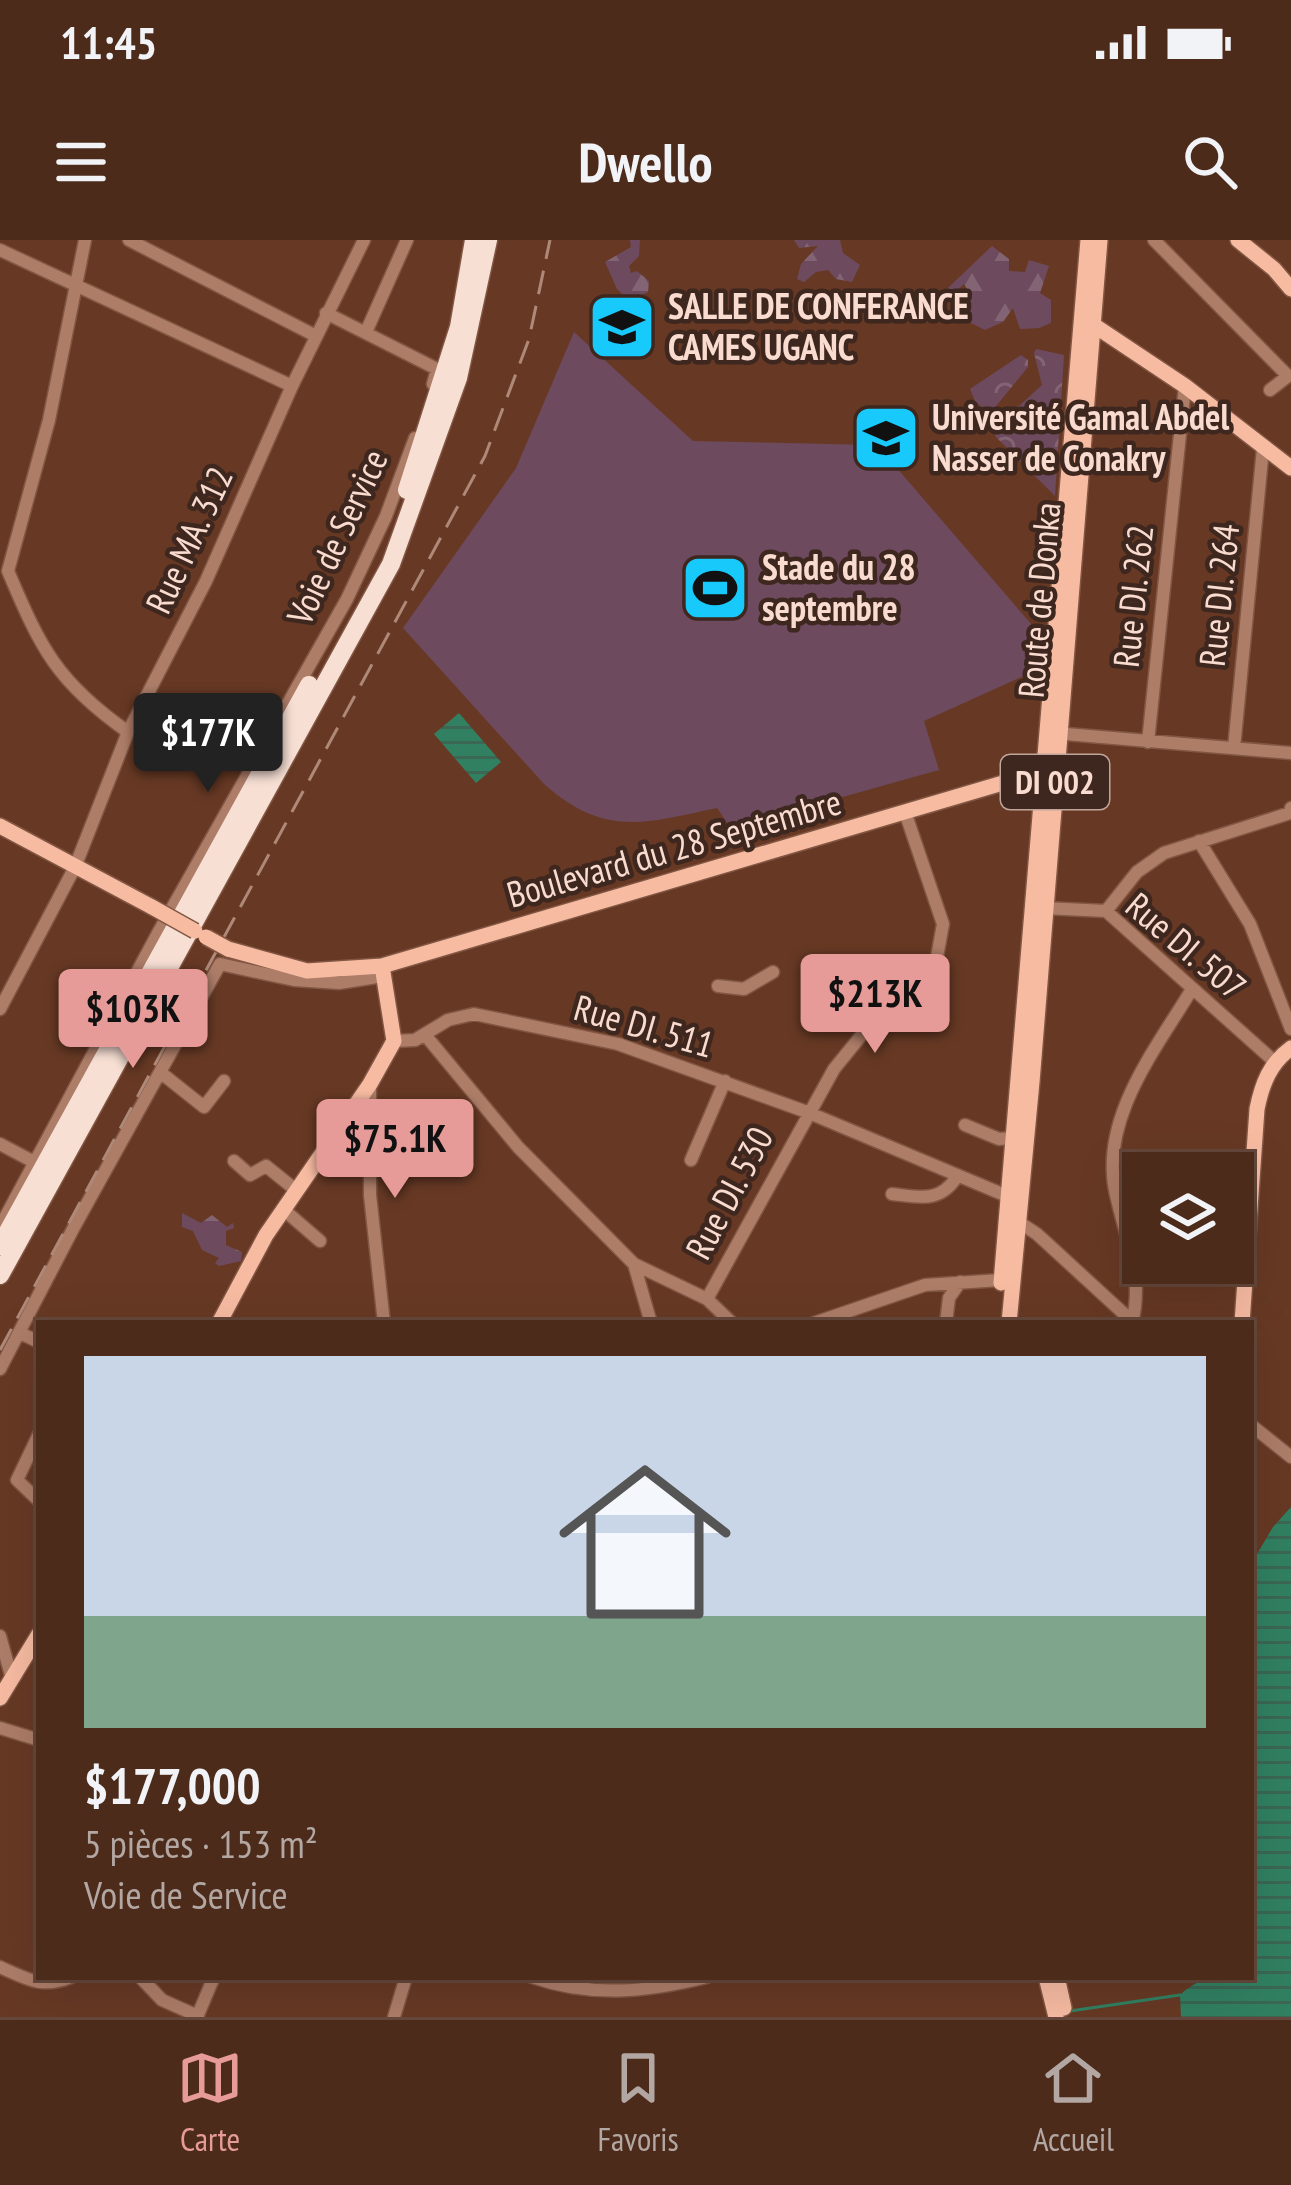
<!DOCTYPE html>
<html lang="fr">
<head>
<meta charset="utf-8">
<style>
  body { margin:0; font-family:"PT Sans Narrow",sans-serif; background:#573728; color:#f1f3f6; height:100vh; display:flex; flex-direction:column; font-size:45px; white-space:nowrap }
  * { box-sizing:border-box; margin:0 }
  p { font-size:39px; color:#b3a7a3 }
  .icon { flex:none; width:66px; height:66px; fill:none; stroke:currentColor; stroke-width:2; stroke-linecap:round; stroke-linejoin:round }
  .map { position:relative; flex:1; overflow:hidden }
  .sheet { position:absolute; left:36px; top:1080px; width:1218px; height:660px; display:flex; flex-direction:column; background:#4d2b1b; border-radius:0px; box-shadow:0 12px 48px #0002,0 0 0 3px #64473a }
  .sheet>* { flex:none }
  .controls { position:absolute; left:1122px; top:912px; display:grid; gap:24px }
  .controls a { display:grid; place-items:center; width:132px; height:132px; border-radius:0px; background:#4d2b1b; box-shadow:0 12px 48px #0002,0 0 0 3px #64473a; font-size:60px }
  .price { position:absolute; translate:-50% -102px; padding:0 27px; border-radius:12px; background:#e69b98; color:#111; font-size:39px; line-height:78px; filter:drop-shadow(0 3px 6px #0008) }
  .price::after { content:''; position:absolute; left:50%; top:72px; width:36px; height:27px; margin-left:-18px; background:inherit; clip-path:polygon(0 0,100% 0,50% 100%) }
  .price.on { background:#222; color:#fff }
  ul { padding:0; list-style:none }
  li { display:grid; align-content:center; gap:24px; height:636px; padding:0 48px }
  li+li { border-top:3px solid #64473a }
  li span { display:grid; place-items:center; height:372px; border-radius:0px; color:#555 }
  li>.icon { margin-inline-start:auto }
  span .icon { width:216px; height:216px; fill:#fffc; stroke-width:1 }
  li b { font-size:51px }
  .status { display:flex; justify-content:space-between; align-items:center; height:84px; padding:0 60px; background:#4d2b1b; direction:ltr }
  .status svg { height:33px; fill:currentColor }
  header { display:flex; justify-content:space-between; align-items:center; height:156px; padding:0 48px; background:#4d2b1b; font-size:54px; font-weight:700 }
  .menu { display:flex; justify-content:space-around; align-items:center; height:168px; border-top:3px solid #64473a; background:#4d2b1b; font-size:33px; color:#b3a7a3 }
  .menu a { display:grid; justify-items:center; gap:6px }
  .menu .on { color:#e69b98 }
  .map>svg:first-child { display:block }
  .forest { fill:url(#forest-firs) }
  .park { fill:url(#park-crowns) }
  .garden { fill:#6d4a5e }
  .water { fill:url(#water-rules) }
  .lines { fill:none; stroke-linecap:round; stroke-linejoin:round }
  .stream { stroke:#318062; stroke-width:3 }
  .minor-casing { stroke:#815643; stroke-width:15 }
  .major-casing { stroke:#815643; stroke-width:18 }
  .highway-casing { stroke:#815643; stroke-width:21 }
  .minor { stroke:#ad7d68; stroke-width:12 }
  .major { stroke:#f7bba2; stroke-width:15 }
  .highway { stroke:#f7dfd4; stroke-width:18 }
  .rail { stroke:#af8978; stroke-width:3; stroke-dasharray:24 12; stroke-linecap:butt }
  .major-bridge-casing { stroke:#815643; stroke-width:18; stroke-linecap:butt }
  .major-bridge { stroke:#f7bba2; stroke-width:15 }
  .labels { text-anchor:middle; stroke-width:9; stroke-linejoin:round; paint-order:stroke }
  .shield { fill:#3d271e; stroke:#c1a59a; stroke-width:3 }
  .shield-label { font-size:33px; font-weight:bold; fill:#f9dbcf }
  .poi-label { font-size:36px; font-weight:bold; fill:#f9dbcf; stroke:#3d271e; text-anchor:start }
  .street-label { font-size:36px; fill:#f9dbcf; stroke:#3d271e }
</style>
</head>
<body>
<div class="status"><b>11:45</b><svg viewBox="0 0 49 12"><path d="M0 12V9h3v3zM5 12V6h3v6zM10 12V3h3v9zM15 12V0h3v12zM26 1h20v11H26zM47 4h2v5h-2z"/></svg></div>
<header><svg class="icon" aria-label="menu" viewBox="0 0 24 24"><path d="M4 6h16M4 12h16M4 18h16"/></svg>Dwello<svg class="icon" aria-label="search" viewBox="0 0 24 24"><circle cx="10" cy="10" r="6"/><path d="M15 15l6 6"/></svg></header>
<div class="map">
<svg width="1291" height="1777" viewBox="0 0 1291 1777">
  <defs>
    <pattern id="forest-firs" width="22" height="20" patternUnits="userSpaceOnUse" patternTransform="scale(3)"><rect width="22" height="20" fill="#6d4a5e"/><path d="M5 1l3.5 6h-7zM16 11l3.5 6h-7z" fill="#836474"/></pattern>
    <pattern id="park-crowns" width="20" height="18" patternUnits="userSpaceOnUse" patternTransform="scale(3)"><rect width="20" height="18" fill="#6d4a5e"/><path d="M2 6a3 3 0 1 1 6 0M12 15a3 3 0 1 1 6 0" fill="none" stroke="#836474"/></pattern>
    <pattern id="water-rules" width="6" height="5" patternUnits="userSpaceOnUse" patternTransform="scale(3)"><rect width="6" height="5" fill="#318062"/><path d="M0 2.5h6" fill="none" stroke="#3b6754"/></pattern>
  </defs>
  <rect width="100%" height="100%" fill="#673924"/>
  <!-- forest -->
  <path class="forest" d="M630,0H640L639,16L629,26L631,33L637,31L649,41L648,52L630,61L617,49L605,22L631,7Z
    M794,0H840L843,13L860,25L852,42L836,39L828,30L816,32L804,42L797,39L801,24L818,6L799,8Z
    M992,6L1009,19V31L1025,32L1029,20L1049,26L1040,53L1051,60V83L1039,88L1020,89L1013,68L1003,82L985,90L967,81L961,65L967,49L964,44L934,72L928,67Z
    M182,973L201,983L212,975L227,987L233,983L234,988L226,991V1005L242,1012L241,1021L219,1026L215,1023L219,1018L202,1010L193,991L182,987Z"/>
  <!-- park -->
  <path class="park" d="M1036,109L1064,115L1055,256L995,196L997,186L1042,145L1034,113Z
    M1021,115L1028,120V127L992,171L987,172L975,161L970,149Z"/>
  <!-- garden -->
  <path class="garden" d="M574,92L693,201L877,205L1032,385L1026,435L924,481L939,530L814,565L728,584L717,568C645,583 605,598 544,544L403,388L516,228Z"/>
  <!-- water -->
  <path class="water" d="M459,473L501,522L476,543L434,494Z
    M1291,1267V1777H1181L1180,1755C1202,1734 1222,1737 1251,1737V1324L1273,1287Z"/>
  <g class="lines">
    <!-- stream -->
    <path class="stream" d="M1070,1771L1180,1755"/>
    <!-- minor casing -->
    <g class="minor-casing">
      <path id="minor" d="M85,0L49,180L8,331C41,409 57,442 128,492
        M129,0L316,96
        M1154,0L1288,136L1270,150
        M0,10L292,146
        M326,73L437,129L433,144
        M366,92L407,0
        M1054,493L1291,513
        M1148,502L1185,146
        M1234,508L1263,208
        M1199,601L1250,684L1291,789
        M1044,668L1106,671L1275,822
        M1106,671L1137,632L1164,613L1290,573L1291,568
        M718,746L744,749L773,732
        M0,769L75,627L128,492L206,341L292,146L364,0
        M426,796L518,907L634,1024L651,1083
        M394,801L415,800L448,780L474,774L618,804L807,872L1007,956
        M160,832L204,867L224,841
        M370,844V955L384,1083
        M965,885L999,899L1012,898
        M0,904L34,922
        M691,920L725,841
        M234,921L250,935L266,926L297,951
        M892,954C920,957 939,963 956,938
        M283,969L320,1001
        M1017,981L1037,994L1134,1083
        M0,987L158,693L347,359L386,276L415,198
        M634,1024L707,1059L732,1083
        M707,1059L834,829L878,775L937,717L943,684L905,572
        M814,1083L925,1045L1001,1040
        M946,1083L949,1058L960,1042
        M1132,1083C1144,1035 1126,1001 1116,955C1098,880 1156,809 1192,749
        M20,1093L39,1102
        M0,1129L74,987L220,724L294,740L339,743L383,736
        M1251,1185L1291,1217
        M39,1194L17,1240L39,1261
        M0,1396L12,1439
        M0,1488L39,1500
        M0,1727C27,1739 42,1749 71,1737
        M140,1737L162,1760L198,1776
        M532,1737C592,1758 647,1752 707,1737
        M197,1777L214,1737
        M394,1777L406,1737"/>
    </g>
    <!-- major casing -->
    <g class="major-casing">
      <path id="major" d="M1238,0L1274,29L1291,49
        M1089,82L1185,146L1291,228
        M0,586L152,667
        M228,709L307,731L382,726L1047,530
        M1001,1043L1088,0
        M219,1083L266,995L370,844L394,801L382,726
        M1009,1083L1032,842L1100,0
        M1242,1083L1257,869C1262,844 1270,823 1291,808
        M0,1458L39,1394
        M1046,1737L1056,1777
        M1057,1737L1064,1768"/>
    </g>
    <!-- highway casing -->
    <g class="highway-casing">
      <path id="highway" d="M407,250L459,87L474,0
        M0,1006L309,445
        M0,1035L391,324L458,138L488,0"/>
    </g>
    <!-- minor -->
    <use href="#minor" class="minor"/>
    <!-- major -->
    <use href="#major" class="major"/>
    <!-- highway -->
    <use href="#highway" class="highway"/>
    <!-- rail -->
    <path class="rail" d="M0,1110L485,216L529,99L550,0"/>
    <!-- major-bridge casing -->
    <g class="major-bridge-casing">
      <path id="major-bridge" d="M152,667L195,691
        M206,697L228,709"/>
    </g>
    <!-- major-bridge -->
    <use href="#major-bridge" class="major-bridge"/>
  </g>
  <!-- icons -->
  <defs>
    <g id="university-square" transform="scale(3.45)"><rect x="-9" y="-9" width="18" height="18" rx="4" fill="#18cafc" stroke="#3d271e"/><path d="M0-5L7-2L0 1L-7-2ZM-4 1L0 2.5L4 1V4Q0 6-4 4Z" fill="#111"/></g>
    <g id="stadium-square" transform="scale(3.45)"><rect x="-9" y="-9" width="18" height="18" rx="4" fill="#18cafc" stroke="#3d271e"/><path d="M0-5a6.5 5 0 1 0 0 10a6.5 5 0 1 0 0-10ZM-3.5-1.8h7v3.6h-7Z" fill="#111"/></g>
  </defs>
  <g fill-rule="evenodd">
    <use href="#university-square" x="622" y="87"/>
    <use href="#university-square" x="886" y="198"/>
    <use href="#stadium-square" x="715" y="348"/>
  </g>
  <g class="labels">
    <!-- shield labels -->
    <rect class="shield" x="1001" y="515" width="108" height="54" rx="9"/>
    <g class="shield-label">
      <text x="1055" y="554">DI 002</text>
    </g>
    <!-- poi labels -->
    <g class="poi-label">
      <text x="668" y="79">SALLE DE CONFERANCE<tspan x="668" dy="41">CAMES UGANC</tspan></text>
      <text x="932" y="190">Université Gamal Abdel<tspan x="932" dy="41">Nasser de Conakry</tspan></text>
      <text x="762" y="340">Stade du 28<tspan x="762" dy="41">septembre</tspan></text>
    </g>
    <!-- street labels -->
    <g class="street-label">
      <text transform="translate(337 297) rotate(-65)" y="13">Voie de Service</text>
      <text transform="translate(189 300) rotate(-65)" y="13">Rue MA. 312</text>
      <text transform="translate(1219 355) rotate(-84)" y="13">Rue DI. 264</text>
      <text transform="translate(1133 356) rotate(-84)" y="13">Rue DI. 262</text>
      <text transform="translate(1039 360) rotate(-85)" y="13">Route de Donka</text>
      <text transform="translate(674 608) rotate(-16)" y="13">Boulevard du 28 Septembre</text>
      <text transform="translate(1186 706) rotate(40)" y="13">Rue DI. 507</text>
      <text transform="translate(644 786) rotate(16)" y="13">Rue DI. 511</text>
      <text transform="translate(729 953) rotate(-62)" y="13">Rue DI. 530</text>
    </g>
  </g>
</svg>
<div class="controls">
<a><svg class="icon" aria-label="layers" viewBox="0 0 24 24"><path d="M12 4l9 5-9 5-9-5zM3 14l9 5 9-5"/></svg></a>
</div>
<b class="price on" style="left:208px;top:555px">$177K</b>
<b class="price" style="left:875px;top:816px">$213K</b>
<b class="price" style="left:133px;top:831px">$103K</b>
<b class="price" style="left:395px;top:961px">$75.1K</b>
<section class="sheet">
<ul>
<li><span style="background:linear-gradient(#c9d6e8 70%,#7fa58c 0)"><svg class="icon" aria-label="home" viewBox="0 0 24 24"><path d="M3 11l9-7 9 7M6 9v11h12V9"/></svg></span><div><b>$177,000</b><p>5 pièces · 153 m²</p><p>Voie de Service</p></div></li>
</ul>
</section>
</div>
<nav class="menu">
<a class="on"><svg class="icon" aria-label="map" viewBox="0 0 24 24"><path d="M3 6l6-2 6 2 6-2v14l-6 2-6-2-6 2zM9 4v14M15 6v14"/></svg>Carte</a>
<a><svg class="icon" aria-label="saved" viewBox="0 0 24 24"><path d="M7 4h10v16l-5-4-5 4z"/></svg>Favoris</a>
<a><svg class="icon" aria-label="home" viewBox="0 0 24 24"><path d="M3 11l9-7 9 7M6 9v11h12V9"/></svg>Accueil</a>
</nav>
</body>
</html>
